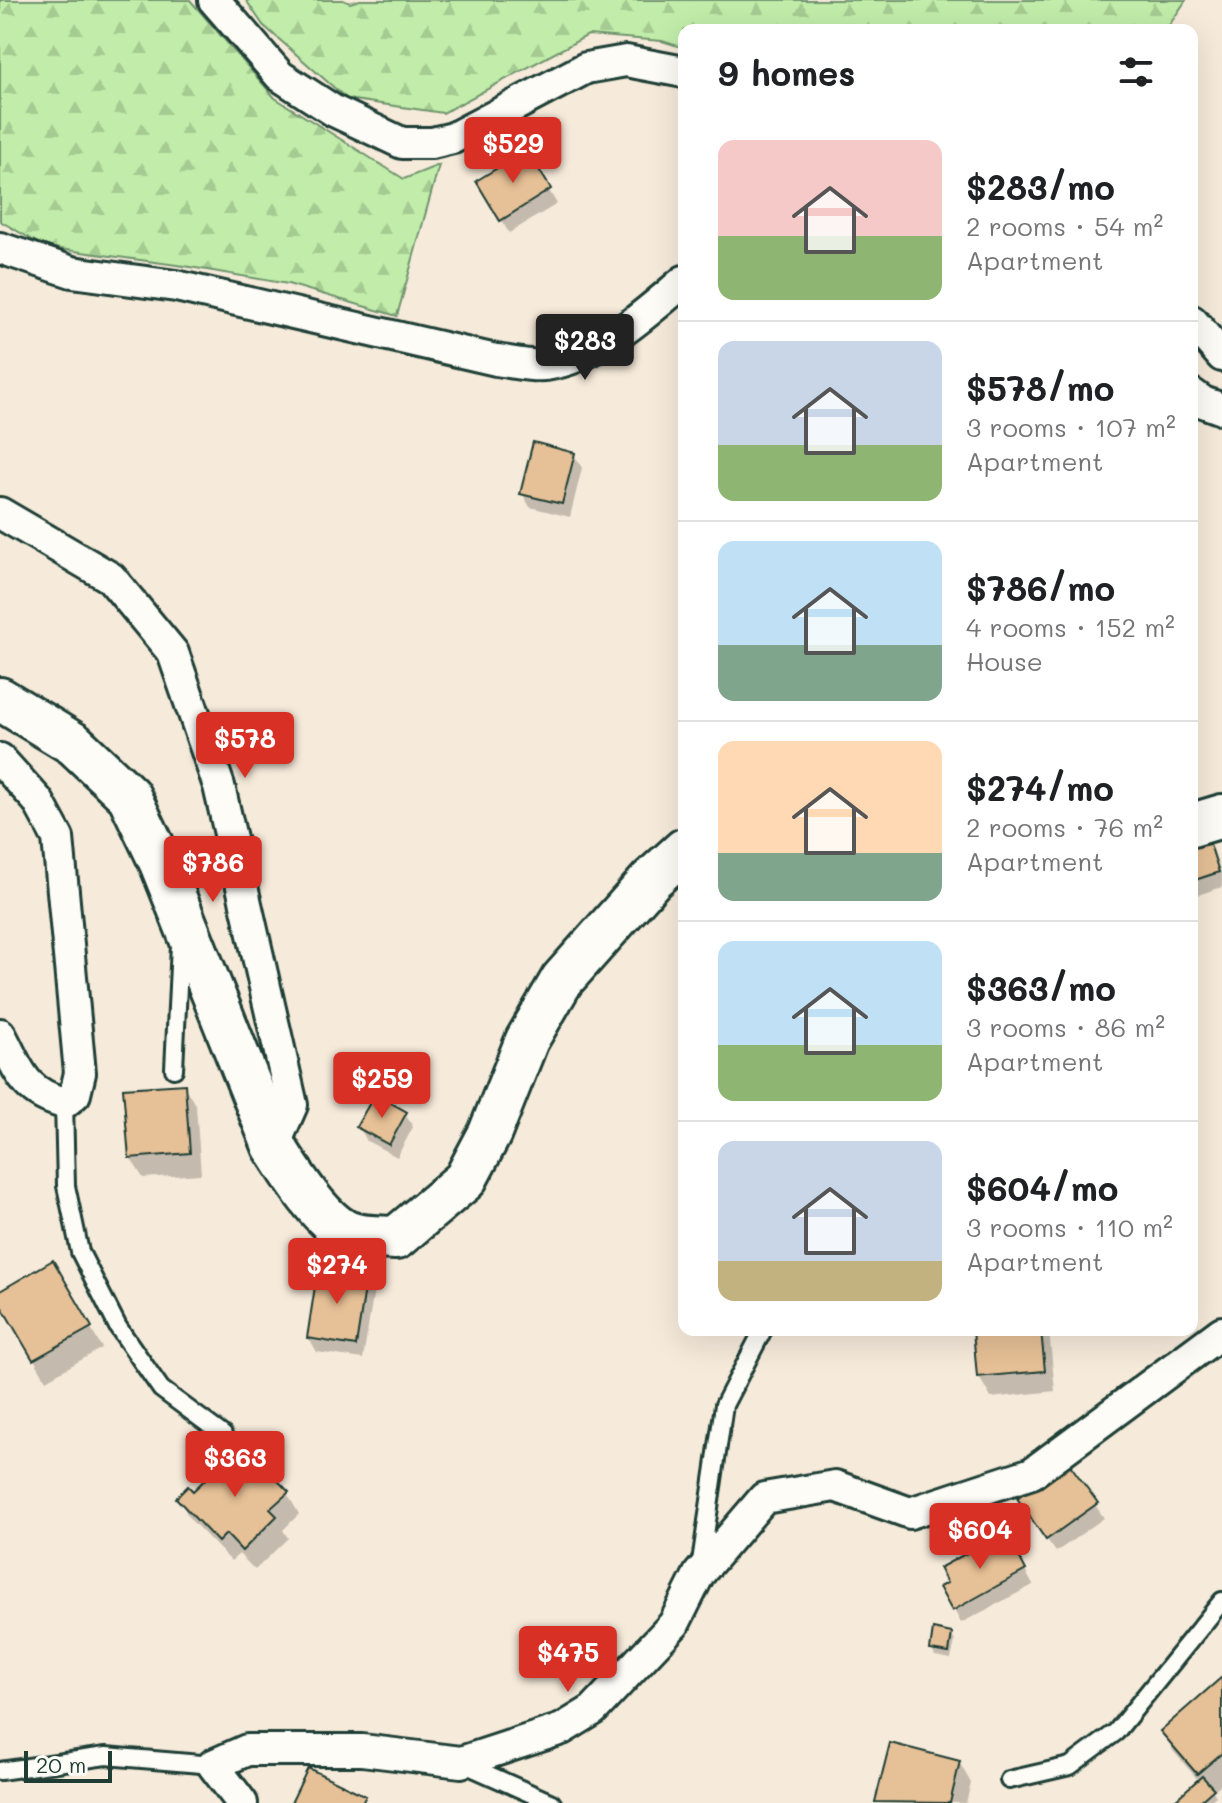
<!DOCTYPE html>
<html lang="en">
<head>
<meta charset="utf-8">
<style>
  body { margin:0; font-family:Mali,sans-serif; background:#f6f6f6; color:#202124; height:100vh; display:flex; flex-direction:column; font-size:30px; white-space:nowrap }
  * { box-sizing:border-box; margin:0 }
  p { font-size:26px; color:#757577 }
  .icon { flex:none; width:44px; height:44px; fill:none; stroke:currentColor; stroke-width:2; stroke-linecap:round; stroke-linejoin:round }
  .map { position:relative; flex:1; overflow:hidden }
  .panel { position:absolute; left:678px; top:24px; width:520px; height:1312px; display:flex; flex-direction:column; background:#fff; border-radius:16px; box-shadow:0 8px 32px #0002 }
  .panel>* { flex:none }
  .scale { position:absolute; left:24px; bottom:20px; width:88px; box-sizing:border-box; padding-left:8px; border:4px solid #1f3d34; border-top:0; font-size:22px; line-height:28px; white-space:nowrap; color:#1f3d34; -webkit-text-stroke:6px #fdfcf7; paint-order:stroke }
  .price { position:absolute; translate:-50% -68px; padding:0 18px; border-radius:8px; background:#d93025; color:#fff; font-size:26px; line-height:52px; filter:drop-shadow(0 2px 4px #0008) }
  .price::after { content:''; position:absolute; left:50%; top:48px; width:24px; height:18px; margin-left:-12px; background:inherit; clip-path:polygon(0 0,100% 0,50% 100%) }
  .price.on { background:#222; color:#fff }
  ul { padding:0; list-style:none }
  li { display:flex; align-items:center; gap:24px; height:200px; padding:0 40px }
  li+li { border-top:2px solid #e0e0e0 }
  li span { display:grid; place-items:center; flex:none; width:224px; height:160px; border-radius:16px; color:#555 }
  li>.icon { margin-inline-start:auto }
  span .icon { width:96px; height:96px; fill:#fffc; stroke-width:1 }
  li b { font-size:34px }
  h2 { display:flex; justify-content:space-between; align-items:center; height:96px; padding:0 40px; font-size:34px }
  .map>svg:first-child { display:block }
  .forest { fill:url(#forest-firs); stroke:#70946e; stroke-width:2 }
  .shadow { fill:#0003 }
  .building { fill:#e6c096; stroke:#1f3d34; stroke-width:2 }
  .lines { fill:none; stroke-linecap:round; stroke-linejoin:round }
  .lane-casing { stroke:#1f3d34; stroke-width:22 }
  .street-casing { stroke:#1f3d34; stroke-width:36 }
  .secondary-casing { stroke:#1f3d34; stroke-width:48 }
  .lane { stroke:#fdfcf7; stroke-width:16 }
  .street { stroke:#fdfcf7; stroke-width:30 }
  .secondary { stroke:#fdfcf7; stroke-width:42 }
</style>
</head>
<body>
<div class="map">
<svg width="1222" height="1803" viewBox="0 0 1222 1803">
  <defs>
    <pattern id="forest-firs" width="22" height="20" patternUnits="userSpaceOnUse" patternTransform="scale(2)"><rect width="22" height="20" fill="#c1eca9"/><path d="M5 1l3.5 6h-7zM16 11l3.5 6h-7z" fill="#a5cb92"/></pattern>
  </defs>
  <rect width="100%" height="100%" fill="#f6eada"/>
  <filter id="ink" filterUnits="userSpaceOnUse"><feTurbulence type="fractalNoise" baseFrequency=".0125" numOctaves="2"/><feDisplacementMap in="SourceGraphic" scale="16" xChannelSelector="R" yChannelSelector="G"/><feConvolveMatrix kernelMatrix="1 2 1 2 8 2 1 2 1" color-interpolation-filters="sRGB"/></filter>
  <g filter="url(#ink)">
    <!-- forest -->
    <path class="forest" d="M0,0H190L275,98L404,179L439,165L397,316L288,284L184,266L45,247L0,221Z
      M246,0H343L350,3L360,0H1186L1166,30H684V48L662,41L588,35L443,113L347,99L263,25Z"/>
    <!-- shadow -->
    <path class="shadow" d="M527,153L557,204L509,233L478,182Z
      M574,454L582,468L570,517L530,507L522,493Z
      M1206,837L1214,851L1222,876V887L1192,897V842Z
      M184,1086L196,1106L201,1174L143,1178L130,1157Z
      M405,1114L413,1127L397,1157L367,1141L359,1127Z
      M52,1263L102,1348L46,1380L0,1300V1294Z
      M366,1277L374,1290L363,1359L317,1352L309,1338Z
      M975,1330H1049L1055,1391L991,1398L979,1377Z
      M1068,1465L1104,1518L1056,1552L1027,1512Z
      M287,1493L299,1514L283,1530L288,1538L255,1570L239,1554L231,1561L190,1519L178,1498L193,1494Z
      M1005,1535L1033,1585L961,1623L942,1588Z
      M951,1635L955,1641L951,1659L935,1656L932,1650Z
      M1222,1680V1783L1213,1791L1216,1796L1208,1803H1179L1199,1781L1174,1752L1163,1731Z
      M959,1762L971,1783L966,1803L877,1802Z"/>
    <!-- building -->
    <path class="building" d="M527,150L551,189L500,221L476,181Z
      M533,442L575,453L562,504L520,494Z
      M1207,835L1219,872L1192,881V840Z
      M185,1084L190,1153L129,1158L123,1088Z
      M375,1094L407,1112L389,1145L356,1127Z
      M53,1260L92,1327L33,1360L0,1304V1291Z
      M318,1267L367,1275L356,1346L307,1338Z
      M973,1330H1041L1045,1371L977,1377Z
      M242,1444L289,1492L270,1509L277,1516L242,1551L226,1534L218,1542L176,1498L188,1486L193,1491Z
      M1068,1462L1098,1503L1046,1540L1017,1498Z
      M1006,1532L1026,1570L952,1611L939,1587L947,1583L939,1568Z
      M933,1629L952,1633L949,1653L930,1650Z
      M1222,1677V1753L1197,1774L1160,1731Z
      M890,1743L960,1761L950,1803L875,1802Z
      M308,1768L366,1796L362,1803H291Z
      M1202,1776L1214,1789L1198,1803H1178L1175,1800Z"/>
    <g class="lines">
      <!-- lane casing -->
      <g class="lane-casing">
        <path id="lane" d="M174,1069L180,945
          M64,1103L66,1186L80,1252L118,1327L161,1389L223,1435
          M700,1569L724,1405L763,1330
          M462,1763L552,1803
          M0,1771L106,1756L213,1765
          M1009,1780L1070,1766L1116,1732L1222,1601"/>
      </g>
      <!-- street casing -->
      <g class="street-casing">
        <path id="street" d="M214,0L280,76L334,111L402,143H432L453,138L586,68L626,61L684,72
          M0,248L72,272L176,286L496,360C512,362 531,367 546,365C599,357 645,314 684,281
          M1192,321L1222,356
          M1192,394L1203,402L1222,409
          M0,513L111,578L173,653L219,786L292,1105L274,1146
          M0,759L38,801L58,838L80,1073L75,1094L64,1103C22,1092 19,1069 0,1034
          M242,1803L213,1765L247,1750H362L461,1762L562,1729L593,1710L674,1624L699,1574L764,1498L835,1486L910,1513L1032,1473L1222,1332"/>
      </g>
      <!-- secondary casing -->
      <g class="secondary-casing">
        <path id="secondary" d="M0,699L74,744L129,796L161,863L274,1146C290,1171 323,1226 352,1234C365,1238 382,1237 396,1238L465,1180L490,1133L527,1040L562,980L651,880L684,850
          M1192,825L1222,816"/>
      </g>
      <!-- lane -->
      <use href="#lane" class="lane"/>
      <!-- street -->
      <use href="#street" class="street"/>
      <!-- secondary -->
      <use href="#secondary" class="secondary"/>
    </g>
  </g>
</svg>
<div class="scale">20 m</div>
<b class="price" style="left:513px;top:185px">$529</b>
<b class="price on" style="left:585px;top:382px">$283</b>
<b class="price" style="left:245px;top:780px">$578</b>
<b class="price" style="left:213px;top:904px">$786</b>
<b class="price" style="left:382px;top:1120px">$259</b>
<b class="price" style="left:337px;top:1306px">$274</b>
<b class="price" style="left:235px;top:1499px">$363</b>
<b class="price" style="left:980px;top:1571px">$604</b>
<b class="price" style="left:568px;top:1694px">$475</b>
<section class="panel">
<h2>9 homes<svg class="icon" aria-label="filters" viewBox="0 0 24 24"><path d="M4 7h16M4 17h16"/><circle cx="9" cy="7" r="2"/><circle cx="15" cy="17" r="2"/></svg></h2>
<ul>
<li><span style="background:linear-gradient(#f6c9c9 60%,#8fb573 0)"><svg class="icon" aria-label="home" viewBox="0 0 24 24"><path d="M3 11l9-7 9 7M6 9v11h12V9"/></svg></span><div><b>$283/mo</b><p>2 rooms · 54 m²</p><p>Apartment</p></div></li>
<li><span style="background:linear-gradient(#c9d6e8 65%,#8fb573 0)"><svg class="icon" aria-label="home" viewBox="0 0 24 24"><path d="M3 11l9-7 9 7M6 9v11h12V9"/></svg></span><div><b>$578/mo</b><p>3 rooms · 107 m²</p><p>Apartment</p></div></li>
<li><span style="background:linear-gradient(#bfe0f5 65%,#7fa58c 0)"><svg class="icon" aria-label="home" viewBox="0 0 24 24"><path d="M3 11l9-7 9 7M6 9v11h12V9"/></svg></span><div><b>$786/mo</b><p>4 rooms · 152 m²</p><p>House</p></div></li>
<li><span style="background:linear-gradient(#ffd9b3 70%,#7fa58c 0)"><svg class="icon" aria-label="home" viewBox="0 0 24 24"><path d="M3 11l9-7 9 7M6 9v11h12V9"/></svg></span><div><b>$274/mo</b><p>2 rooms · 76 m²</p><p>Apartment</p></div></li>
<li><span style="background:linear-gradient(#bfe0f5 65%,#8fb573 0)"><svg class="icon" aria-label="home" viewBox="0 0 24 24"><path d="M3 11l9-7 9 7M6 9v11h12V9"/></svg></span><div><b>$363/mo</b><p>3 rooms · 86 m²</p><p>Apartment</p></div></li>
<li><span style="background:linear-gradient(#c9d6e8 75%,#c2b280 0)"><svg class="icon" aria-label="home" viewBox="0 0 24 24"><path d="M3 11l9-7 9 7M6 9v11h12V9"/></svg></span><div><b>$604/mo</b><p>3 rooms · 110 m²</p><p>Apartment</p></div></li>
</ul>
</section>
</div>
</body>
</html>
